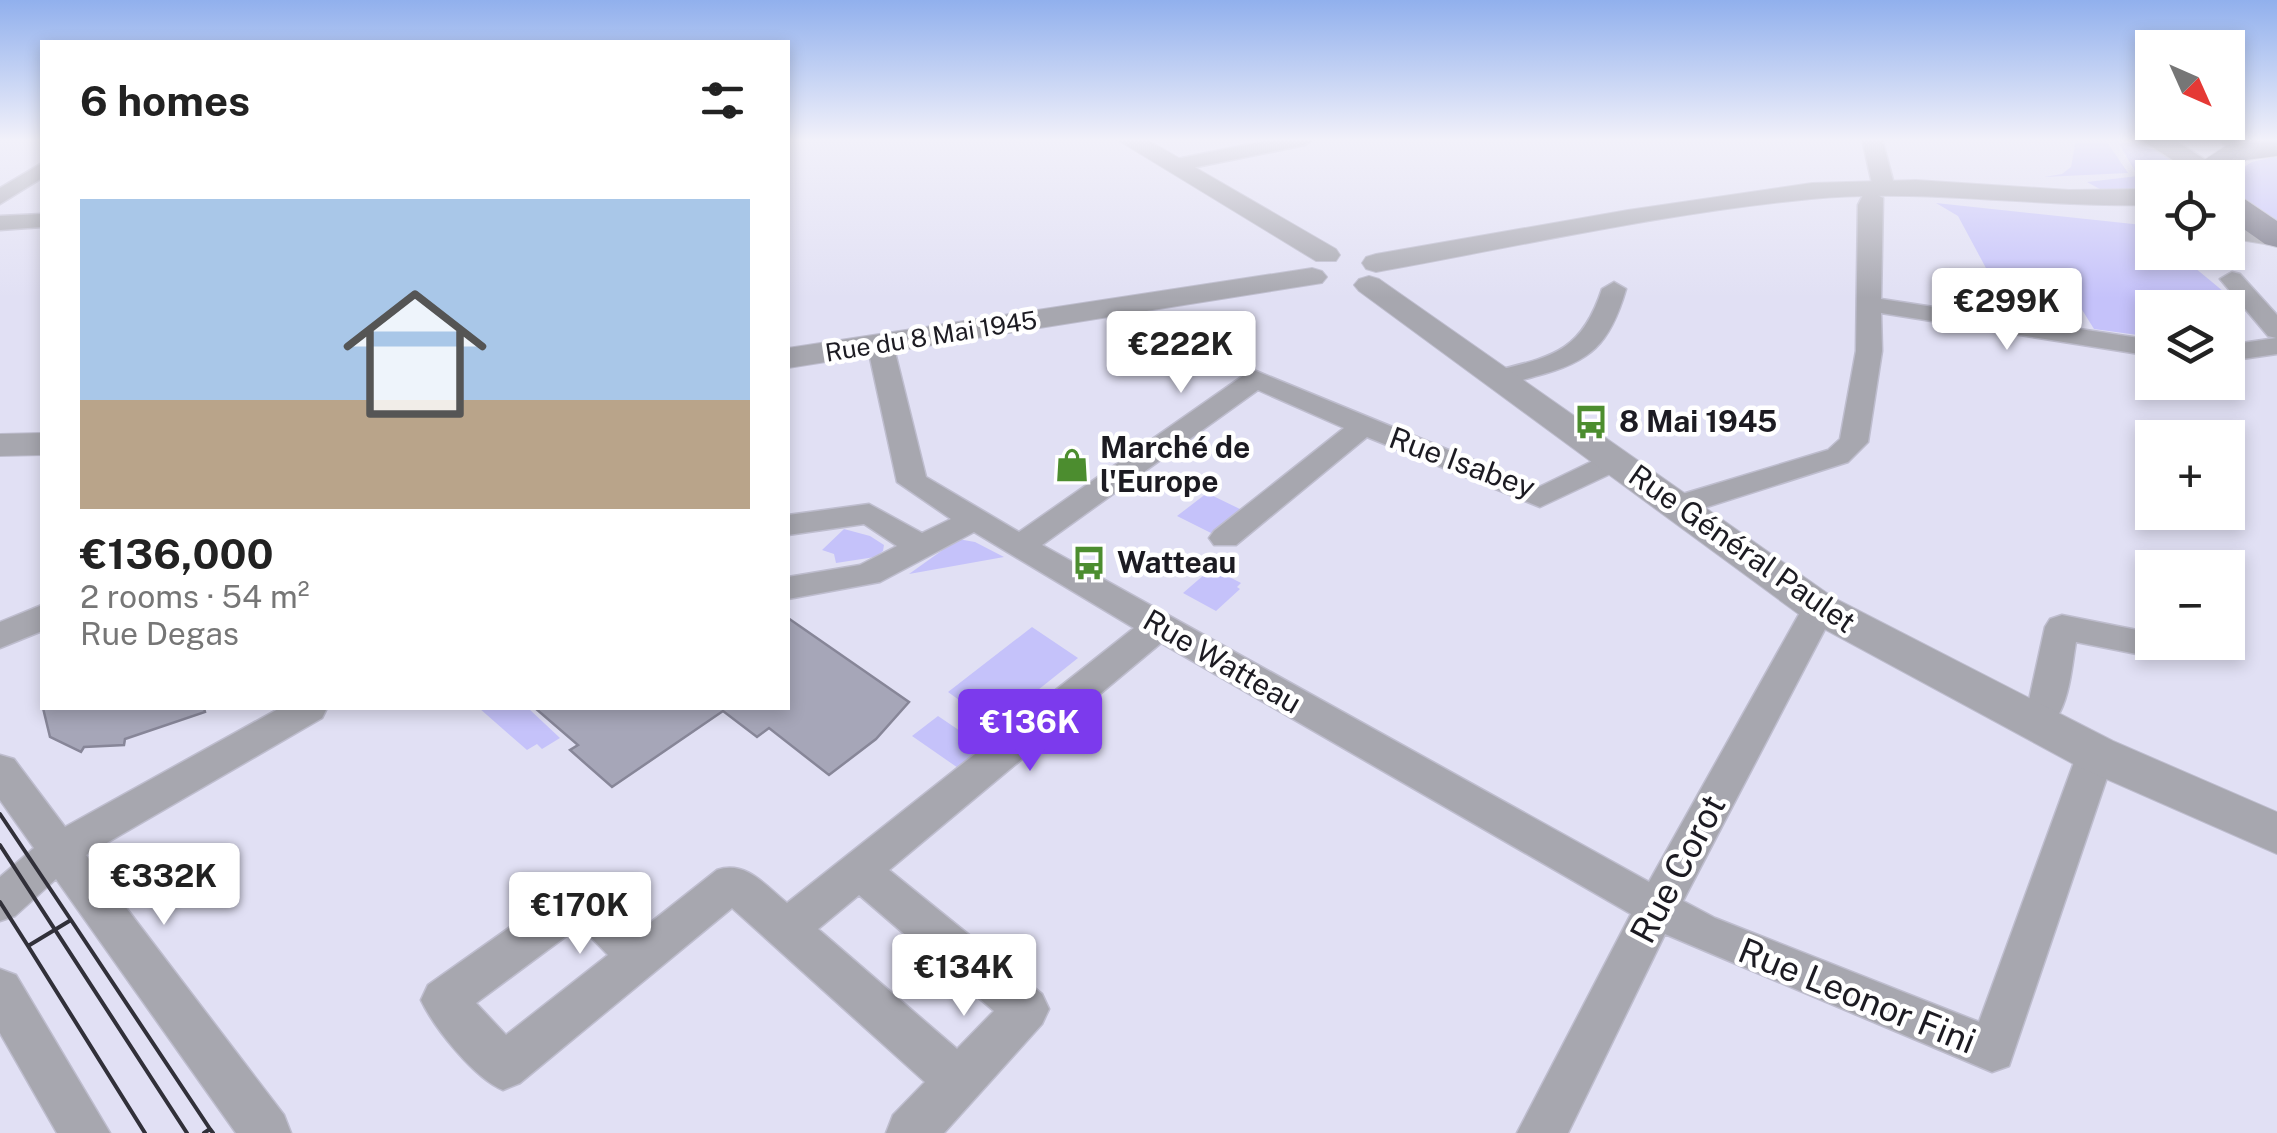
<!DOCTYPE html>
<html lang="en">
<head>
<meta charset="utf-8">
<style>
  body { margin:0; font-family:"Public Sans",sans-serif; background:#f2f2f2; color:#222; height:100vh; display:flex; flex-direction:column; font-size:38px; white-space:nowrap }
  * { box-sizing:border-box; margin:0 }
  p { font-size:32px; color:#767676 }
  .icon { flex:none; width:55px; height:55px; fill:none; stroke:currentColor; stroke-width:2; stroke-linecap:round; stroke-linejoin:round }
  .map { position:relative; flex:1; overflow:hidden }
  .details { position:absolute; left:40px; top:40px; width:750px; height:670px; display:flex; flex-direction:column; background:#fff; border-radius:0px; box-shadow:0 5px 15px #0003 }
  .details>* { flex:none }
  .needle { width:65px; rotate:135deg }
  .tools { position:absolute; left:2135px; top:30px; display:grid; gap:20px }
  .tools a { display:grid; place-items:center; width:110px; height:110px; border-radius:0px; background:#fff; box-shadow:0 5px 15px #0003; font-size:50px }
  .price { position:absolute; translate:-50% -85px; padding:0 22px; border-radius:10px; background:#fff; color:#222; font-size:32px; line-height:65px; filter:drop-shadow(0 2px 5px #0008) }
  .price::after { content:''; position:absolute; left:50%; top:60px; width:30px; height:22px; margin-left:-15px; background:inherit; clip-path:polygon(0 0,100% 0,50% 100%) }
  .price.current { background:#7c3aed; color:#fff }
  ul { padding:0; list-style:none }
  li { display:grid; align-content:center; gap:20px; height:530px; padding:0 40px }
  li+li { border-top:2px solid #e0e0e0 }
  li span { display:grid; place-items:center; height:310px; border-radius:0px; color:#555 }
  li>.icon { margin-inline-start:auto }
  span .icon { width:180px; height:180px; fill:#fffc; stroke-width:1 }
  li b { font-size:42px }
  h2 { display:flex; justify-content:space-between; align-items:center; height:120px; padding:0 40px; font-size:42px }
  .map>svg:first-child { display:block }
  .green { fill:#c5c2fa }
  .building { fill:#a6a6b8; stroke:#878698; stroke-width:2.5 }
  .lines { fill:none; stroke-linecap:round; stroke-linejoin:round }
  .minor-casing { stroke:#bebdce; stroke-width:3 }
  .tertiary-casing { stroke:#bebdce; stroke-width:2 }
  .secondary-casing { stroke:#bebdce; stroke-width:3 }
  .primary-casing { stroke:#bebdce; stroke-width:2 }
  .minor { fill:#a7a7af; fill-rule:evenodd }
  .tertiary { fill:#a7a7af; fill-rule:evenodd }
  .secondary { fill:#8a8995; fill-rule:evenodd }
  .primary { fill:#757483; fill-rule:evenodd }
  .tram { stroke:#313039; stroke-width:4 }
  .labels { text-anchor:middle; stroke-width:9; stroke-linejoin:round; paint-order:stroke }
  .far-street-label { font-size:25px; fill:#1c1b22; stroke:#fff }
  .poi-label { font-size:30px; font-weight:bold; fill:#1c1b22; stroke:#fff; text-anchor:start }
  .street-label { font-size:30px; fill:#1c1b22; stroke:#fff }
  .near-street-label { font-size:35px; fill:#1c1b22; stroke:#fff }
</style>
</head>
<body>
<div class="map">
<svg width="2277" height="1133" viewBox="0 0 2277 1133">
  <rect width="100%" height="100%" fill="#e1e0f4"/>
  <!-- green -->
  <path class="green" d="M2076,139H2105L2128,173L2044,177L2062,174L2071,167Z
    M2116,139H2142L2187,171L2185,177L2152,178V191L2107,193L2087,182L2138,176Z
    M2277,156V224C2255,211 2237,200 2233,174L2252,162Z
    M1936,203L2152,226V252L2177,253L2241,306L2228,321V308H2152V337L2094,329L2071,292L1994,283L1958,216Z
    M1207,493L1244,511L1215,535L1177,516Z
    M844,529L870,536L884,545L883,551L875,557L836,563L834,554L822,550Z
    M958,539L975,542L1004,557L909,574Z
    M1212,568L1241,583L1237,587L1240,589L1216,611L1183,593Z
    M1032,627L1078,658L994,725L948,692Z
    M479,708H528L560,738L542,749L537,744L527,750Z
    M938,716L987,749L961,770L912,736Z"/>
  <!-- building -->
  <path class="building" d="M788,618L909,702L876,739L829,775L769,728L757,737L723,711L612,787L570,750L578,745L535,708H788Z
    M43,708H204L205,712L125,739L124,745L84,747L81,752L50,737Z"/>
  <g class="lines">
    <!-- minor casing -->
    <g class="minor-casing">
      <path id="minor" d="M1274,139H1315L1305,145L1172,172L1162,166L1172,160Z
        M1862,139H1882L1895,188L1891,192H1877L1873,188Z
        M42,163V178L0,204V188Z
        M1872,192L1883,198L1881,299L2152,340V356L1881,313L1882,351L1868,442L1848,462L1688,513H1666L1662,506L1666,499L1828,450L1840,439L1856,351L1858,205L1864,193Z
        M42,214V227L0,230V216Z
        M2232,272L2240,274L2277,315V354L2228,361V345L2276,338L2268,336L2220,279Z
        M1614,282L1626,289C1610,344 1591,362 1536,376C1521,380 1505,387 1490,384L1486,378L1490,372C1550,357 1581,354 1602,289Z
        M880,336L893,344L926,477L1019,532L1247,373L1256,371L1539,487L1605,455H1625L1630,461L1625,467L1540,507L1367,437L1236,545H1214L1209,538L1214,531L1344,428L1258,390L1042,545L1649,882L1807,600L1819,597L1831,600L1836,608L1683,901L1715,918L1979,1022L2077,754L2083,744L2096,739L2109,744L2115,754L2009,1066L1992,1072L1665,934L1568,1133H1517L1631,914L1161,643L889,870L1042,994L1049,1009L1042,1024L944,1133H886L893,1115L925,1082L732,908L520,1083L503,1090C475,1079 434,1028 421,1000L428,985L567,887C599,876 620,909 641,930L717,870C746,860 766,886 787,903L1134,628L974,532L880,582L788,599V577L860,565L897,546L864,524L788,535V515L869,504L922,533L951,519L897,482L867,344ZM859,895L994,1011L957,1049L818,929ZM580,926L608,955L506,1035L476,1003Z
        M42,605V631L0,648V622Z
        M2062,615L2152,633V642L2169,645L2164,654L2152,657L2076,642C2070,675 2068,745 2018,730L2012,720L2029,700L2045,627L2050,619Z
        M280,708H327L322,718L86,855L284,1115L291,1133H236L56,879L15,916L0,921V877L34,848L0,800V755L14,759L65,827Z
        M0,969L16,975L110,1133H57L0,1033Z"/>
    </g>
    <!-- tertiary casing -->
    <g class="tertiary-casing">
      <path id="tertiary" d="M1116,139H1146L1336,249L1340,255L1336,261H1316Z
        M1916,180L2069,190L2152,189V205C2039,208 1924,188 1811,199C1665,213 1520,246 1376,272L1366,269L1362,263L1366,257L1376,254L1628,210L1812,183Z
        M2228,222L2277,230V246L2228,238Z
        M1312,268L1322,271L1327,277L1322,283L788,368V348Z
        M1369,276L1379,279L1834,598L2113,741L2277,812V854L2079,767L1804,618L1359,291L1354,285L1359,279Z
        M42,433V455L0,456V434Z"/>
    </g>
    <!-- secondary casing -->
    <g class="secondary-casing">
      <path id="secondary" d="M2140,139H2173L2223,171L2217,178L2199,177Z
        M2220,139L2276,142L2277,152L2266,156L2223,145Z"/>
    </g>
    <!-- primary casing -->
    <g class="primary-casing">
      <path id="primary" d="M2277,139V156L2246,160L2226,178H2194L2198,164L2227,145Z
        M2228,193L2240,196L2277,221V247L2265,244L2228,218Z"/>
    </g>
    <!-- minor -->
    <use href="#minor" class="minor"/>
    <!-- tertiary -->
    <use href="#tertiary" class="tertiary"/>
    <!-- secondary -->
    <use href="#secondary" class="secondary"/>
    <!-- primary -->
    <use href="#primary" class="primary"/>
    <!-- tram -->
    <path class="tram" d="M0,814L71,920L28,946L0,902
      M0,845L187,1133
      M210,1129L213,1133
      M145,1133L28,946L71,920L210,1129
      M204,1133L210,1129"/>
  </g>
  <!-- sky -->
  <linearGradient id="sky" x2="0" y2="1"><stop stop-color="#91b0ed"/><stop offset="0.47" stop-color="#f2f1fa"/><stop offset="1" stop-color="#f2f1fa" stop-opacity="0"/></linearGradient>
  <rect width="2277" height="298" fill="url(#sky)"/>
  <!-- icons -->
  <defs>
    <g id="bus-bare" transform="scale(2.7)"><path d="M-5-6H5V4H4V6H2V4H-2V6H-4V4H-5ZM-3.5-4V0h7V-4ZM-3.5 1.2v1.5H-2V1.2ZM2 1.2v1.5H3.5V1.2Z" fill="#4c8d2f" stroke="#fff" stroke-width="2.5" paint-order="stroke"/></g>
    <g id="shop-bare" transform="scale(2.7)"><path d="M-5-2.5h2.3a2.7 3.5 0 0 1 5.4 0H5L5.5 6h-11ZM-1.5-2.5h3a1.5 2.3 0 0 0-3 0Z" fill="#4c8d2f" stroke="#fff" stroke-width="2.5" paint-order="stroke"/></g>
  </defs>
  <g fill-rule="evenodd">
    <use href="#bus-bare" x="1591" y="422"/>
    <use href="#shop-bare" x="1072" y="465"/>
    <use href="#bus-bare" x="1089" y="563"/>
  </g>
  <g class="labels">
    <!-- far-street labels -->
    <g class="far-street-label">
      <text transform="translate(931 336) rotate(-9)" y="9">Rue du 8 Mai 1945</text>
    </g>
    <!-- poi labels -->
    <g class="poi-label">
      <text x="1619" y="432">8 Mai 1945</text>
      <text x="1100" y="458">Marché de<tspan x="1100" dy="34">l'Europe</tspan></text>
      <text x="1117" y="573">Watteau</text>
    </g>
    <!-- street labels -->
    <g class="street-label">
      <text transform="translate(1462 463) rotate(20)" y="10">Rue Isabey</text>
      <text transform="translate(1742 549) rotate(35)" y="10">Rue Général Paulet</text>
      <text transform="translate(1222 662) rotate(30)" y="10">Rue Watteau</text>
    </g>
    <!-- near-street labels -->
    <g class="near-street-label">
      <text transform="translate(1678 869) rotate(-62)" y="12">Rue Corot</text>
      <text transform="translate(1857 996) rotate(22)" y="12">Rue Leonor Fini</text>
    </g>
  </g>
</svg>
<div class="tools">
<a><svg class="needle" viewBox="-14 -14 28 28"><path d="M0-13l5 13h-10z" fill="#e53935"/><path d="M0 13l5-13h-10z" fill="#767676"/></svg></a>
<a><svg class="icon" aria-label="locate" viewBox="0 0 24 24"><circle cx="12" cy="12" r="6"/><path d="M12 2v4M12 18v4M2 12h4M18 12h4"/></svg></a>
<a><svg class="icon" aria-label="layers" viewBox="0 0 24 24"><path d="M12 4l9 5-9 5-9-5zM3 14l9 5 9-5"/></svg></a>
<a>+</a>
<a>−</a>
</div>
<b class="price" style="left:2007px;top:353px">€299K</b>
<b class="price" style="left:1181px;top:396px">€222K</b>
<b class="price current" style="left:1030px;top:774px">€136K</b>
<b class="price" style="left:164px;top:928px">€332K</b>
<b class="price" style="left:580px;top:957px">€170K</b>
<b class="price" style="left:964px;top:1019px">€134K</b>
<section class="details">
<h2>6 homes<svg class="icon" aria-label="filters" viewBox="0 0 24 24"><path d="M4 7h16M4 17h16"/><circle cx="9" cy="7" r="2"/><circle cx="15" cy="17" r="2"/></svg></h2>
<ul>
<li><span style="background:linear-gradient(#a9c7e8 65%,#b9a48a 0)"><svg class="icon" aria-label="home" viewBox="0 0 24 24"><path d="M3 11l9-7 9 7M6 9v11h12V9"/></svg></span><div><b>€136,000</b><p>2 rooms · 54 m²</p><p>Rue Degas</p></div></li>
</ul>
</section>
</div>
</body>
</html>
